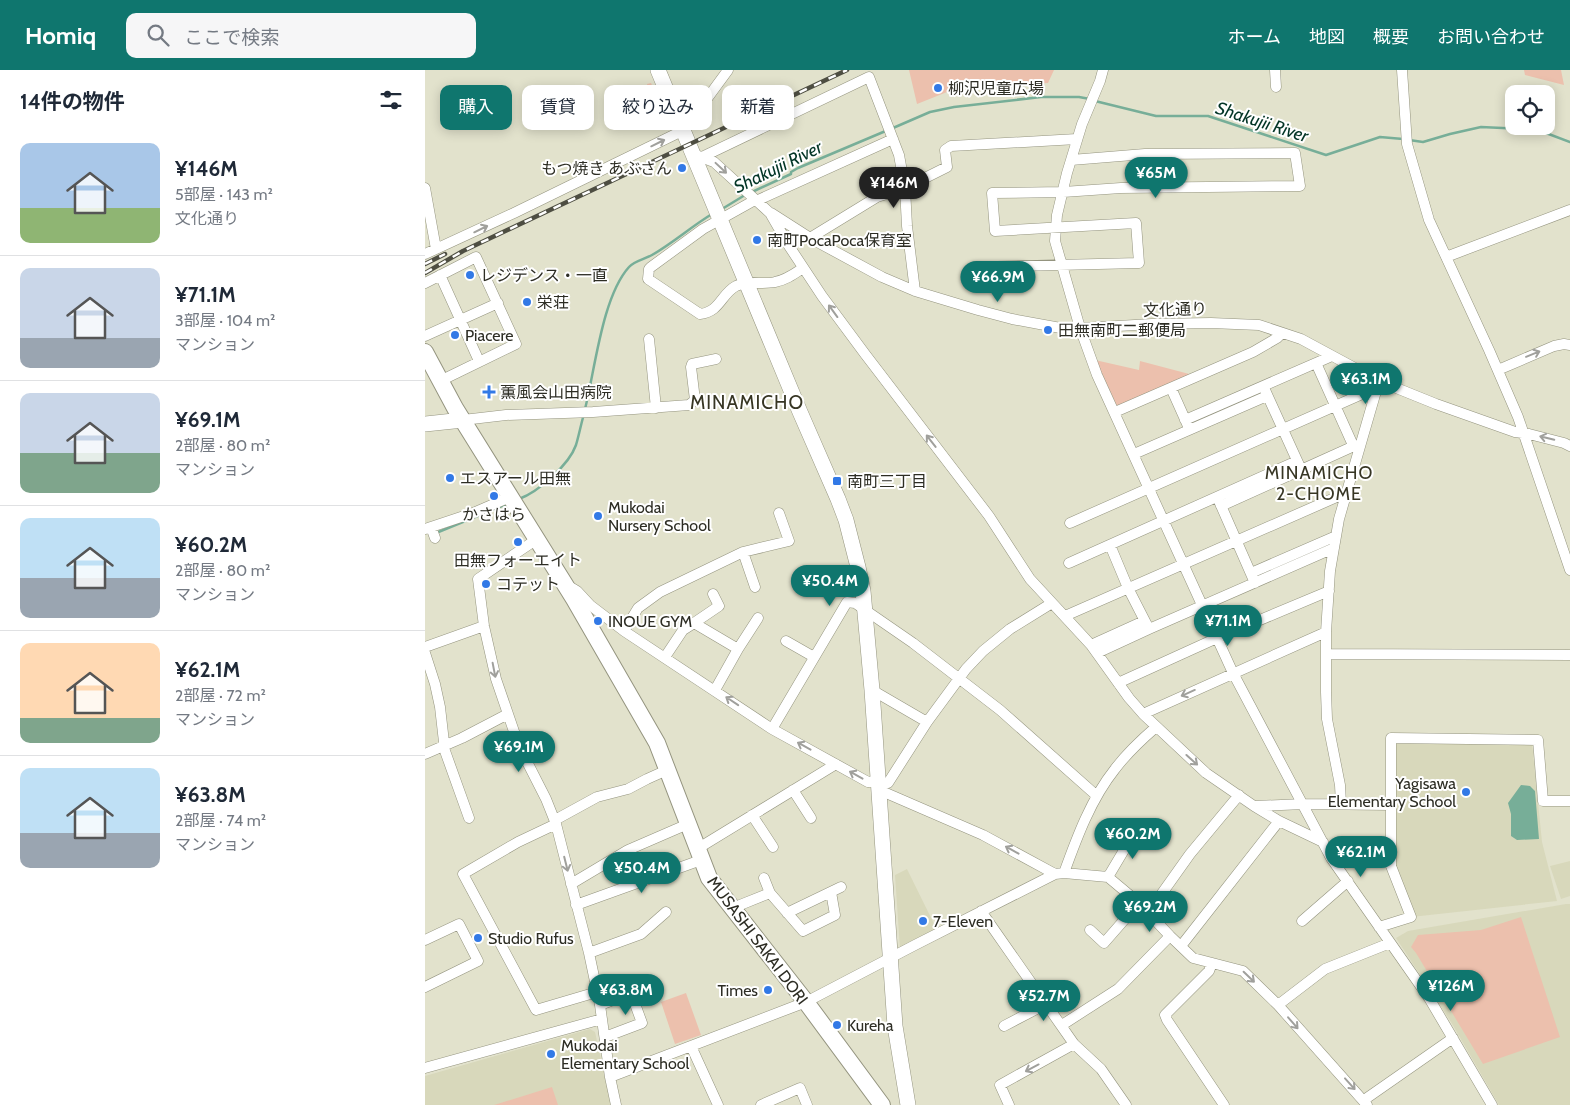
<!DOCTYPE html>
<html lang="ja">
<head>
<meta charset="utf-8">
<style>
  body { margin:0; font-family:Cabin,"Noto Sans JP",sans-serif; background:#f6f6f7; color:#1f2937; height:100vh; display:flex; flex-direction:column; font-size:19px; white-space:nowrap }
  * { box-sizing:border-box; margin:0 }
  p { font-size:16px; color:#747a83 }
  .icon { flex:none; width:28px; height:28px; fill:none; stroke:currentColor; stroke-width:2; stroke-linecap:round; stroke-linejoin:round }
  .map { position:relative; flex:1; overflow:hidden }
  .side { display:flex; flex-direction:column; background:#fff; width:425px }
  .side>* { flex:none }
  .banner { position:absolute; left:15px; top:15px; width:475px; height:45px; display:flex; gap:10px }
  .controls { position:absolute; left:1080px; top:15px; display:grid; gap:10px }
  .controls a { display:grid; place-items:center; width:50px; height:50px; border-radius:10px; background:#fff; box-shadow:0 2px 12px #0003; font-size:25px }
  .price { position:absolute; translate:-50% -42px; padding:0 11px; border-radius:18px; background:#0f766e; color:#fff; font-size:16px; line-height:32px; filter:drop-shadow(0 1px 2px #0008) }
  .price::after { content:''; position:absolute; left:50%; top:30px; width:15px; height:11px; margin-left:-8px; background:inherit; clip-path:polygon(0 0,100% 0,50% 100%) }
  .price.current { background:#222; color:#fff }
  ul { padding:0; list-style:none }
  li { display:flex; align-items:center; gap:15px; height:125px; padding:0 20px }
  li+li { border-top:1px solid #e0e1e3 }
  li span { display:grid; place-items:center; flex:none; width:140px; height:100px; border-radius:10px; color:#555 }
  li>.icon { margin-inline-start:auto }
  span .icon { width:60px; height:60px; fill:#fffc; stroke-width:1 }
  li b { font-size:21px }
  h2 { display:flex; justify-content:space-between; align-items:center; height:60px; padding:0 20px; font-size:21px }
  .chip { padding:0 18px; border-radius:10px; background:#fff; box-shadow:0 2px 12px #0003; font-size:18px; line-height:45px }
  .chip.current { background:#0f766e; color:#fff }
  header { display:flex; align-items:center; gap:30px; box-sizing:border-box; height:70px; padding:0 25px; background:#0f766e; color:#fff }
  header strong { font-size:24px }
  nav { display:flex; gap:28px; margin-inline-start:auto; font-size:18px }
  .search { width:350px; height:45px; background:#f6f6f7; display:flex; align-items:center; gap:12px; box-sizing:border-box; padding:0 18px; border-radius:10px; color:#747a83; font-size:19px }
  main { display:flex; flex:1; min-height:0 }
  .map>svg:first-child { display:block }
  .built { fill:#d8d8bb }
  .green { fill:#ecc0ad }
  .water { fill:#77ae98 }
  .lines { fill:none; stroke-linecap:round; stroke-linejoin:round }
  .stream { stroke:#77ae98; stroke-width:2.5 }
  .street-casing { stroke:#94947f; stroke-width:11 }
  .secondary-casing { stroke:#94947f; stroke-width:16 }
  .primary-casing { stroke:#94947f; stroke-width:18 }
  .street { stroke:#fff; stroke-width:10 }
  .secondary { stroke:#fff; stroke-width:15 }
  .primary { stroke:#fff; stroke-width:16 }
  .rail-casing { stroke:#4e4e42; stroke-width:4.5 }
  .rail { stroke:#fff; stroke-width:2.5; stroke-dasharray:8; stroke-linecap:butt }
  .oneway { stroke:#a0a09c }
  .poi-dot { fill:#3279e6; stroke:#fff; stroke-width:2 }
  .labels { text-anchor:middle; stroke-width:4; stroke-linejoin:round; paint-order:stroke }
  .poi-label { font-size:16px; fill:#2d2d24; stroke:#fff; text-anchor:start }
  .street-label { font-size:16px; fill:#2d2d24; stroke:#fff }
  .water-label { font-size:18px; font-style:italic; fill:#033526; stroke:#fff }
  .neighbourhood-label { font-size:18px; letter-spacing:1px; fill:#373624; stroke:#fff }
  .quarter-label { font-size:19px; letter-spacing:1px; fill:#373624; stroke:#fff }
</style>
</head>
<body>
<header>
<strong>Homiq</strong>
<div class="search"><svg class="icon" aria-label="search" viewBox="0 0 24 24"><circle cx="10" cy="10" r="6"/><path d="M15 15l6 6"/></svg>ここで検索</div>
<nav><a>ホーム</a><a>地図</a><a>概要</a><a>お問い合わせ</a></nav>
</header>
<main>
<section class="side">
<h2>14件の物件<svg class="icon" aria-label="filters" viewBox="0 0 24 24"><path d="M4 7h16M4 17h16"/><circle cx="9" cy="7" r="2"/><circle cx="15" cy="17" r="2"/></svg></h2>
<ul>
<li><span style="background:linear-gradient(#a9c7e8 65%,#8fb573 0)"><svg class="icon" aria-label="home" viewBox="0 0 24 24"><path d="M3 11l9-7 9 7M6 9v11h12V9"/></svg></span><div><b>¥146M</b><p>5部屋 · 143 m²</p><p>文化通り</p></div></li>
<li><span style="background:linear-gradient(#c9d6e8 70%,#9aa5b1 0)"><svg class="icon" aria-label="home" viewBox="0 0 24 24"><path d="M3 11l9-7 9 7M6 9v11h12V9"/></svg></span><div><b>¥71.1M</b><p>3部屋 · 104 m²</p><p>マンション</p></div></li>
<li><span style="background:linear-gradient(#c9d6e8 60%,#7fa58c 0)"><svg class="icon" aria-label="home" viewBox="0 0 24 24"><path d="M3 11l9-7 9 7M6 9v11h12V9"/></svg></span><div><b>¥69.1M</b><p>2部屋 · 80 m²</p><p>マンション</p></div></li>
<li><span style="background:linear-gradient(#bfe0f5 60%,#9aa5b1 0)"><svg class="icon" aria-label="home" viewBox="0 0 24 24"><path d="M3 11l9-7 9 7M6 9v11h12V9"/></svg></span><div><b>¥60.2M</b><p>2部屋 · 80 m²</p><p>マンション</p></div></li>
<li><span style="background:linear-gradient(#ffd9b3 75%,#7fa58c 0)"><svg class="icon" aria-label="home" viewBox="0 0 24 24"><path d="M3 11l9-7 9 7M6 9v11h12V9"/></svg></span><div><b>¥62.1M</b><p>2部屋 · 72 m²</p><p>マンション</p></div></li>
<li><span style="background:linear-gradient(#bfe0f5 65%,#9aa5b1 0)"><svg class="icon" aria-label="home" viewBox="0 0 24 24"><path d="M3 11l9-7 9 7M6 9v11h12V9"/></svg></span><div><b>¥63.8M</b><p>2部屋 · 74 m²</p><p>マンション</p></div></li>
</ul>
</section>
<div class="map">
<svg width="1145" height="1035" viewBox="0 0 1145 1035">
  <rect width="100%" height="100%" fill="#e2e2cc"/>
  <!-- built -->
  <path class="built" d="M971,671L1107,672L1117,772L1132,831L986,847L970,795Z
    M1145,791V826L1136,829L1125,796Z
    M482,799L512,860L475,879L470,805Z
    M1141,834H1145V1035H1074L1026,952L971,868L983,861Z
    M165,959L170,962L186,1035H0V1006Z"/>
  <!-- green -->
  <path class="green" d="M484,0H629L623,13L561,17L560,12L538,13V19L527,20L492,34Z
    M1099,0H1136L1139,15L1100,5Z
    M226,13L240,47L237,50C229,39 225,28 222,14Z
    M670,290L714,300L715,291L768,305L692,336Z
    M1096,847L1135,967L1058,994L991,883L986,877L993,865L1056,860Z
    M261,923L276,965L250,974L236,932Z
    M127,1017L133,1035H69Z"/>
  <!-- water -->
  <path class="water" d="M1096,715L1105,716L1110,721L1114,769L1092,770L1086,766V744L1083,733Z"/>
  <g class="lines">
    <!-- stream -->
    <path class="stream" d="M670,31L731,46H783L901,85L955,67L978,69
      M468,58L505,42L529,37L616,27H654L665,29
      M984,70L998,72L1025,64L1056,57L1099,59L1121,63L1145,72
      M327,122L366,104V102L373,98L463,60
      M297,139L320,125
      M160,339C170,300 177,227 204,197C209,191 220,189 227,185C248,173 267,156 287,144
      M94,429C113,422 144,395 151,375C154,365 156,354 159,344
      M11,463L82,434"/>
    <!-- street casing -->
    <g class="street-casing">
      <path id="street" d="M678,0L675,11L657,54L642,103L632,145L630,171L655,258L672,305L808,603L906,788L1004,928L1067,1035
        M850,0L851,17
        M977,0L982,74L1004,150L1064,280L1093,347L1145,500
        M268,84L289,92L345,143L364,176L397,226L440,284L564,446L605,509L666,575L704,628L718,644L781,703L829,736L854,751L898,772
        M277,87L444,7L474,85L480,118L482,156L490,221
        M0,118L11,179
        M330,130L278,159L226,197L224,199L223,209L275,244C295,242 296,224 311,216C323,210 337,215 350,212C361,210 369,204 378,198
        M331,131L468,69
        M346,143L385,168L457,207L490,221L553,240L587,249L641,259L727,254L786,253L834,255L876,269L954,311L1011,334L1090,362L1104,364L1139,373L1145,376
        M385,168L452,127L480,118L522,97L520,80L526,76L652,69
        M0,184L89,143L259,60L303,0
        M1021,187L1145,140
        M551,197L714,193L711,153L570,161L567,123L638,122L696,118L875,116L870,83L720,84L646,90
        M15,205L54,291
        M0,213L51,187L91,274L15,311
        M0,266L73,233
        M224,269L231,338
        M891,293L927,373L929,376L934,378
        M1073,300L1129,276L1139,274L1145,275
        M746,318L763,356
        M840,320L875,397
        M690,342L828,282L852,268L857,263
        M38,350L81,345L168,342L264,335L270,330L266,297L267,294L291,289
        M760,350L907,286
        M709,384L842,326
        M794,431L830,513
        M796,436L929,376
        M645,453L944,321L954,311
        M6,457L10,468
        M0,459L48,443L85,427
        M112,469L53,509L59,556L71,609L94,676L121,729L131,754L164,883L175,935L185,1007L191,1035
        M685,475L703,518L724,559L909,478
        M318,482L330,517
        M644,493L872,391
        M826,503L911,466
        M147,518L152,521L165,535L199,561L347,659L443,712L452,711
        M640,546L923,422
        M269,553L294,536L288,524
        M199,561L213,538L235,522L318,482L364,471L354,443
        M361,571L389,587
        M666,575L719,551
        M0,577L59,556
        M313,579L333,548
        M0,583L10,614L15,637L20,681L44,748
        M672,583L724,559
        M901,584L1145,585
        M240,587L258,560L269,553L313,579L290,620
        M693,613L792,568L904,521
        M447,620L502,652
        M718,644L901,562
        M347,659L422,532L430,533L488,573L575,640L672,726
        M0,684L37,668L83,644
        M452,714L463,713L502,652L541,599L558,581L585,559L627,533
        M368,720L386,748
        M453,724L461,723L558,765L630,804
        M916,734L915,715L902,649L901,622V562L905,501L914,449L954,311
        M830,736L879,734L966,735
        M327,745L348,777
        M130,750L172,727L203,719L222,709L242,700
        M131,754L93,772L38,804L111,940L172,922
        M272,779L411,694
        M639,803C652,767 666,729 690,699C702,683 716,670 731,657
        M683,807L711,760
        M339,808L345,823L378,861L410,845L406,822
        M146,814L203,780L263,754
        M151,835L276,790
        M556,841L649,974L676,999L701,1035
        M310,843L315,835L345,823
        M362,843L416,817
        M723,843L765,784L814,725
        M877,851L923,811
        M954,857L986,847L966,796V668L1113,670L1118,731H1145
        M665,860L679,873L714,833
        M0,870L34,854L53,891L0,917
        M756,876L854,751
        M164,883L216,864L241,842
        M787,893L784,901L740,945L742,950L799,1035
        M175,935L206,923L217,953L180,967
        M853,935L900,899L965,873
        M637,955L693,919L745,866
        M579,956L621,934
        M266,976L293,1035
        M0,998L177,949
        M185,1007L381,932L490,875L630,804L639,803L683,807L714,833L745,866L768,888L818,901L853,935L942,1035
        M939,1030L1028,968
        M336,1035L375,1018L382,1035
        M584,1035L575,1015L649,974"/>
    </g>
    <!-- secondary casing -->
    <g class="secondary-casing">
      <path id="secondary" d="M233,0L375,342L413,429L421,450L433,497L438,521L447,620L470,956L483,1035
        M0,354L38,350"/>
    </g>
    <!-- primary casing -->
    <g class="primary-casing">
      <path id="primary" d="M0,282L30,338L149,529L232,673L284,808L381,932L457,1035"/>
    </g>
    <!-- street -->
    <use href="#street" class="street"/>
    <!-- secondary -->
    <use href="#secondary" class="secondary"/>
    <!-- primary -->
    <use href="#primary" class="primary"/>
    <!-- rail casing -->
    <g class="rail-casing">
      <path id="rail" d="M0,194L20,184
        M0,203L38,181L422,0"/>
    </g>
    <!-- rail -->
    <use href="#rail" class="rail"/>
  </g>
  <!-- one-way arrows -->
  <defs><path id="oneway-shaft" d="M-6 0H5M1.5-3L5.5 0L1.5 3" fill="none" stroke-width="1.6" stroke-linecap="round" stroke-linejoin="round" transform="scale(1.25)"/></defs>
  <g class="oneway">
    <use href="#oneway-shaft" transform="translate(233 73) rotate(-26)"/>
    <use href="#oneway-shaft" transform="translate(296 98) rotate(43)"/>
    <use href="#oneway-shaft" transform="translate(56 159) rotate(-26)"/>
    <use href="#oneway-shaft" transform="translate(408 241) rotate(-126)"/>
    <use href="#oneway-shaft" transform="translate(1108 284) rotate(-22)"/>
    <use href="#oneway-shaft" transform="translate(1122 368) rotate(-166)"/>
    <use href="#oneway-shaft" transform="translate(506 371) rotate(-128)"/>
    <use href="#oneway-shaft" transform="translate(69 600) rotate(79)"/>
    <use href="#oneway-shaft" transform="translate(763 623) rotate(156)"/>
    <use href="#oneway-shaft" transform="translate(307 631) rotate(-146)"/>
    <use href="#oneway-shaft" transform="translate(379 676) rotate(-151)"/>
    <use href="#oneway-shaft" transform="translate(767 690) rotate(42)"/>
    <use href="#oneway-shaft" transform="translate(431 705) rotate(-151)"/>
    <use href="#oneway-shaft" transform="translate(587 780) rotate(-151)"/>
    <use href="#oneway-shaft" transform="translate(141 794) rotate(76)"/>
    <use href="#oneway-shaft" transform="translate(824 907) rotate(44)"/>
    <use href="#oneway-shaft" transform="translate(868 953) rotate(49)"/>
    <use href="#oneway-shaft" transform="translate(607 998) rotate(152)"/>
    <use href="#oneway-shaft" transform="translate(925 1014) rotate(48)"/>
  </g>
  <!-- markers -->
  <g class="poi-dot">
    <circle cx="513" cy="18" r="5"/>
    <circle cx="257" cy="98" r="5"/>
    <circle cx="332" cy="170" r="5"/>
    <circle cx="45" cy="205" r="5"/>
    <circle cx="102" cy="232" r="5"/>
    <circle cx="623" cy="260" r="5"/>
    <circle cx="30" cy="265" r="5"/>
    <path d="M61.5 314.5h5v5h5v5h-5v5h-5v-5h-5v-5h5z"/>
    <circle cx="25" cy="408" r="5"/>
    <rect x="407" y="406" width="10" height="10" rx="2.5"/>
    <circle cx="69" cy="426" r="5"/>
    <circle cx="173" cy="446" r="5"/>
    <circle cx="93" cy="472" r="5"/>
    <circle cx="61" cy="514" r="5"/>
    <circle cx="173" cy="551" r="5"/>
    <circle cx="1041" cy="722" r="5"/>
    <circle cx="498" cy="851" r="5"/>
    <circle cx="53" cy="868" r="5"/>
    <circle cx="343" cy="920" r="5"/>
    <circle cx="412" cy="955" r="5"/>
    <circle cx="126" cy="984" r="5"/>
  </g>
  <g class="labels">
    <!-- poi labels -->
    <g class="poi-label">
      <text x="523" y="24">柳沢児童広場</text>
      <text x="247" y="104" text-anchor="end">もつ焼き あぶさん</text>
      <text x="342" y="176">南町PocaPoca保育室</text>
      <text x="55" y="211">レジデンス・一直</text>
      <text x="112" y="238">栄荘</text>
      <text x="633" y="266">田無南町二郵便局</text>
      <text x="40" y="271">Piacere</text>
      <text x="75" y="328">薫風会山田病院</text>
      <text x="35" y="414">エスアール田無</text>
      <text x="422" y="417">南町三丁目</text>
      <text x="183" y="443">Mukodai<tspan x="183" dy="18">Nursery School</tspan></text>
      <text x="69" y="450" text-anchor="middle">かさはら</text>
      <text x="93" y="496" text-anchor="middle">田無フォーエイト</text>
      <text x="71" y="520">コテット</text>
      <text x="183" y="557">INOUE GYM</text>
      <text x="1031" y="719" text-anchor="end">Yagisawa<tspan x="1031" dy="18">Elementary School</tspan></text>
      <text x="508" y="857">7-Eleven</text>
      <text x="63" y="874">Studio Rufus</text>
      <text x="333" y="926" text-anchor="end">Times</text>
      <text x="422" y="961">Kureha</text>
      <text x="136" y="981">Mukodai<tspan x="136" dy="18">Elementary School</tspan></text>
    </g>
    <!-- street labels -->
    <g class="street-label">
      <text transform="translate(750 239) rotate(-2)" y="6">文化通り</text>
      <text transform="translate(333 870) rotate(53)" y="6">MUSASHI SAKAI DORI</text>
    </g>
    <!-- water labels -->
    <g class="water-label">
      <text transform="translate(837 52) rotate(18)" y="6">Shakujii River</text>
      <text transform="translate(353 97) rotate(-26)" y="6">Shakujii River</text>
    </g>
    <!-- neighbourhood labels -->
    <g class="neighbourhood-label">
      <text x="894" y="409">MINAMICHO<tspan x="894" dy="21">2-CHOME</tspan></text>
    </g>
    <!-- quarter labels -->
    <g class="quarter-label">
      <text x="322" y="339">MINAMICHO</text>
    </g>
  </g>
</svg>
<div class="controls">
<a><svg class="icon" aria-label="locate" viewBox="0 0 24 24"><circle cx="12" cy="12" r="6"/><path d="M12 2v4M12 18v4M2 12h4M18 12h4"/></svg></a>
</div>
<b class="price" style="left:731px;top:129px">¥65M</b>
<b class="price current" style="left:469px;top:139px">¥146M</b>
<b class="price" style="left:573px;top:233px">¥66.9M</b>
<b class="price" style="left:941px;top:335px">¥63.1M</b>
<b class="price" style="left:405px;top:537px">¥50.4M</b>
<b class="price" style="left:803px;top:577px">¥71.1M</b>
<b class="price" style="left:94px;top:703px">¥69.1M</b>
<b class="price" style="left:708px;top:790px">¥60.2M</b>
<b class="price" style="left:936px;top:808px">¥62.1M</b>
<b class="price" style="left:217px;top:824px">¥50.4M</b>
<b class="price" style="left:725px;top:863px">¥69.2M</b>
<b class="price" style="left:1026px;top:942px">¥126M</b>
<b class="price" style="left:201px;top:946px">¥63.8M</b>
<b class="price" style="left:619px;top:952px">¥52.7M</b>
<div class="banner">
<a class="chip current">購入</a>
<a class="chip">賃貸</a>
<a class="chip">絞り込み</a>
<a class="chip">新着</a>
</div>
</div>
</main>
</body>
</html>
